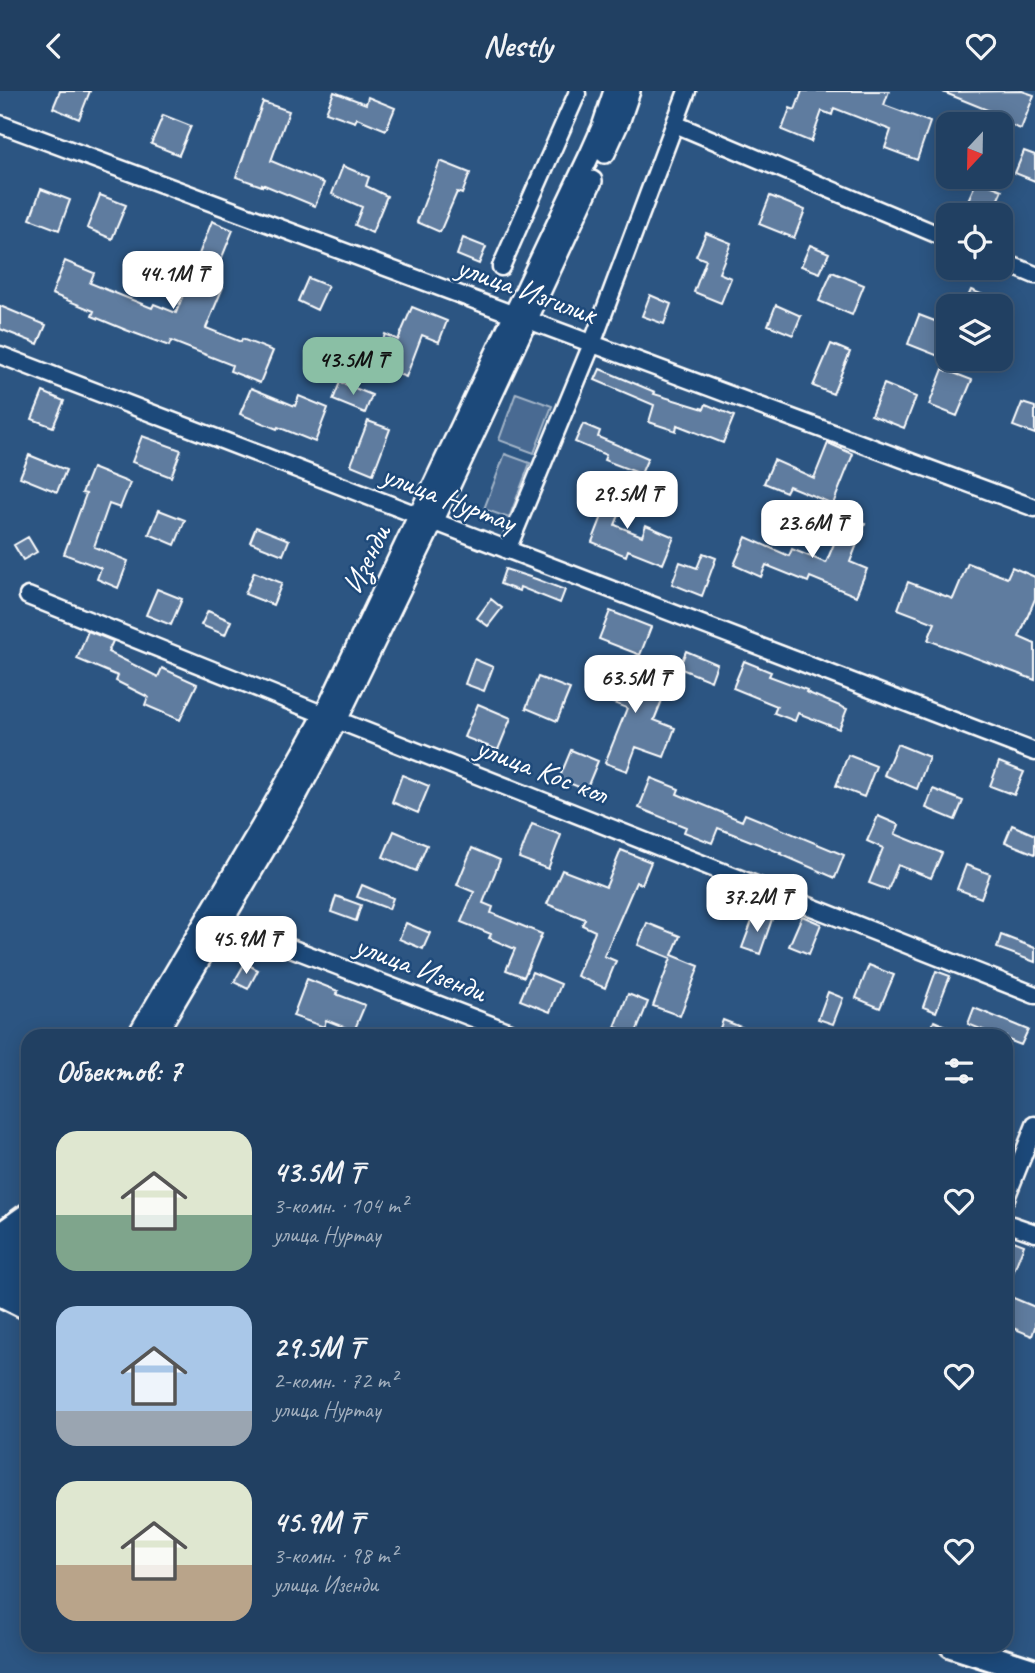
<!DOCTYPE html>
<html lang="ru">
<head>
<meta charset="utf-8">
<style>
  body { margin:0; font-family:Caveat,sans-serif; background:#2d4b6b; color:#f1f3f6; height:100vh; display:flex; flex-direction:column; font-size:26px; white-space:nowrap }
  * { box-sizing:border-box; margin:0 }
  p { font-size:23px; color:#a2afbe }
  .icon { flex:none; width:38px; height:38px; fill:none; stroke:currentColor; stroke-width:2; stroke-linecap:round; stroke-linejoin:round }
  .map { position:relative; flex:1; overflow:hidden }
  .drawer { position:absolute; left:21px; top:938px; width:992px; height:623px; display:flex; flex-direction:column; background:#214062; border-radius:21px; box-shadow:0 4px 18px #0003,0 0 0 2px #3e5977 }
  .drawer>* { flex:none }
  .needle { width:46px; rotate:202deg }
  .controls { position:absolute; left:936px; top:21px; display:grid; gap:14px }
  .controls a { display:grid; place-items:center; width:77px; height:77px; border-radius:14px; background:#214062; box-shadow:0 4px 18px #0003,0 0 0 2px #3e5977; font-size:35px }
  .price { position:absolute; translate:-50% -60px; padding:0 16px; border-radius:14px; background:#fff; color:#222; font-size:23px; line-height:46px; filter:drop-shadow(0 2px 4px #0008) }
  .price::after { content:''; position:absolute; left:50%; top:42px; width:21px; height:16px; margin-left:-10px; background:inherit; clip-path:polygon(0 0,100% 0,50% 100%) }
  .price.selected { background:#8abfa5; color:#111 }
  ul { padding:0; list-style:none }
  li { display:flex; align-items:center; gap:21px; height:175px; padding:0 35px }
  li span { display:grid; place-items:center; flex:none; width:196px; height:140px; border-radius:21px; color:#555 }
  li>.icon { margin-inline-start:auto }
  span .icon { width:84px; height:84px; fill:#fffc; stroke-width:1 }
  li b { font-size:30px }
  h2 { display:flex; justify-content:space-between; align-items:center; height:84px; padding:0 35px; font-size:30px }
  header { display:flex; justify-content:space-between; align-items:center; height:91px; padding:0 35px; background:#214062; font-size:32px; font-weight:700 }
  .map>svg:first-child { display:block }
  .green { fill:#486b92; stroke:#a4b5c8; stroke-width:2 }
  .building { fill:#5e7c9f; stroke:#fff; stroke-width:2 }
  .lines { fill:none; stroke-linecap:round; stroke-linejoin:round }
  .minor-casing { stroke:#fff; stroke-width:21 }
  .tertiary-casing { stroke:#fff; stroke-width:24 }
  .primary-casing { stroke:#fff; stroke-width:30 }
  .minor { stroke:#1f4a7a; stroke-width:16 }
  .tertiary { stroke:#1f4a7a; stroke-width:19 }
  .primary { stroke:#1f4a7a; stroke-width:24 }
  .labels { text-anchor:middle; stroke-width:5; stroke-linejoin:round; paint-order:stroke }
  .street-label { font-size:30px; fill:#fff; stroke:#1f4a7a }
</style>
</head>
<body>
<header><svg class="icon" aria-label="back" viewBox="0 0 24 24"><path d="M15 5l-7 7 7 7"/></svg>Nestly<svg class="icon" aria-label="heart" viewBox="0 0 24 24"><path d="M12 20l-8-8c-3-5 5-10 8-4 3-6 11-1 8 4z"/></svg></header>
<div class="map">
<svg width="1035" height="1582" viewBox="0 0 1035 1582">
  <rect width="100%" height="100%" fill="#2c5582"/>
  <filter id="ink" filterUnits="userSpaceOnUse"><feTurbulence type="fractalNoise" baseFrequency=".0143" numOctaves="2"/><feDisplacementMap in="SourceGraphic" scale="14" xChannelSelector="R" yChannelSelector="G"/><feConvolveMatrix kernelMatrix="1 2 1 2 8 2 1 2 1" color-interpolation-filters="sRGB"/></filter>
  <g filter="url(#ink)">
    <!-- green -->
    <path class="green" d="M516,302L552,315L534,362L499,349Z
      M505,363L530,372L509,427L484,418Z"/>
    <!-- building -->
    <path class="building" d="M60,0H90L79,28L53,17Z
      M802,0H889L884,14L930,31L917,69L885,57L891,39L834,17L832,24L822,20L811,51L782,39L790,17L795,19Z
      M1022,0L1034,4L1021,38L993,28L995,22L943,1Z
      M334,1L366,13L368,6L395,17L386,39L357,27L355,31L326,21Z
      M263,11L289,20L271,70L324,92L315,115L262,93V95L236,86Z
      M163,24L191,35L179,64L151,53Z
      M1024,60L1035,64V90L1015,82Z
      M440,70L470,82L462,103L457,101L440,141L417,131Z
      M343,75L369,86L366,95L387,105L372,142L355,134L362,116L332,103Z
      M977,89L1002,99L991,124H983L965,116Z
      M41,98L70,109L59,139L30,128Z
      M100,104L126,114L112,148L87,137Z
      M770,105L805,119L794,147L759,133Z
      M212,130L233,139L212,191L223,196L206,237L241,251L242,248L273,260L260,292L230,280L232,274L171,250L169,255L126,239L92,225L94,220L52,203L65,170L94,182L90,192L152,217L154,213L176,222Z
      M706,142L731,152L719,182L731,187L721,212L694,201L706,169L696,165Z
      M463,147L486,156L479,173L457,164Z
      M810,154L829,162L820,182L801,175Z
      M832,181L864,194L852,224L819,210Z
      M308,187L328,195L317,219L298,210Z
      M971,199L1010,215H964Z
      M650,204L671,213L664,233L642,225Z
      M776,214L801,225L793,244L768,234Z
      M0,215L46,234L38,253L0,238Z
      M412,216L447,230L439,251L422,244L406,286L374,274L385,243L398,249Z
      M919,224L948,235V246L941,266L908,253Z
      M831,253L850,261L833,303L813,295Z
      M600,278L655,301L654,303L704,318L706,313L734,325L723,352L677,334L676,340L649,331L654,314L595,289Z
      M943,278L972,289L957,325L929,314Z
      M340,291L372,304L365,322L333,309Z
      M884,293L916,306L904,337L871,324Z
      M251,297L295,315L299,305L328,317L315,351L278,336L277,338L240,323Z
      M43,301L64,310L53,336L32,328Z
      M1022,312L1035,316V343L1013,335Z
      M368,330L390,338L373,383L351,374Z
      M583,333L600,340L598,346L648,367L641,383L604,369L606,364L575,351Z
      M142,345L181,359L171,386L132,371Z
      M828,352L853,363L833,413L789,395L786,401L764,392L774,369L814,387Z
      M29,364L66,379L57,401L20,386Z
      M92,377L130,392L120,417L109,413L94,456L128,470L118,497L97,488L101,477L64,463L86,403L82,402Z
      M596,395L626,407L615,434L642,445L646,434L674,446L663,473L628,459L626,465L592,451L606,415L590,409Z
      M159,419L185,429L175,454L149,443Z
      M843,424L865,433L850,471L867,478L856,505L810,486L808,491L766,474L761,486L734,474L746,446L789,465L792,458L826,472L838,443L835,442Z
      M256,436L289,449L283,464L250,451Z
      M28,446L37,461L23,469L14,454Z
      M703,462L716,467L702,505L672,493L680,471L697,477Z
      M968,472L1007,487L1012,476L1035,486V508L1019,546L1035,553V589L928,549L935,532L898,518L908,491L953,508Z
      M505,478L536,488L565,499L560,512L520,496L519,500L500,493Z
      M254,481L282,492L273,514L245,503Z
      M157,498L182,508L171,534L146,524Z
      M491,508L502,517L488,535L477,527Z
      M208,520L231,530L225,544L201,534Z
      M610,520L651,536L640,564L599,548Z
      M88,540L113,550L108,561L158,586L162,577L197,593L180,629L145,614L148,606L116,590L118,585L77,568Z
      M686,560L717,573L711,590L679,577Z
      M474,568L493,576L484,600L465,593Z
      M744,570L771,581L769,585L807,599L806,601L847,618L839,638L798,622L795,630L774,622L777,615L733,597Z
      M641,575L671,587L654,629L675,637L664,666L636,656L627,680L605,672L627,617L585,601L593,580L633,596Z
      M538,586L570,598L557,630L526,617Z
      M478,613L511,627L498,659L464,646Z
      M897,653L929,666L917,698L884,684Z
      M571,659L598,670L586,699L559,688Z
      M848,664L876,675L864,706L836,695Z
      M999,671L1024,681L1014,704L990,695Z
      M402,684L429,695L418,722L392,711Z
      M651,687L679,698L677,703L742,730L745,723L844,764L835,787L780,763L781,762L718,737L712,752L684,741L686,736L639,717Z
      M933,698L963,710L955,729L926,717Z
      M878,725L899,734L895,743L942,762L931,787L898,774L888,799L869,792L883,757L867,750Z
      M532,733L561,744L548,778L519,767Z
      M1012,734L1035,744V763L1005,751Z
      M394,740L427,754L416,780L383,766Z
      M472,757L500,769L483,812L493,816L491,822L542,843L524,886L506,879L515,858L489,847L491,843L461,831L474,801L457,794Z
      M621,759L651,771L642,793L636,791L604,865L616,870L605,897L577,885L595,840L582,834L585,828L547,813L562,779L606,796Z
      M966,774L990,783L981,807L957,798Z
      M362,794L393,807L389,818L357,806Z
      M336,805L361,814L356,830L331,821Z
      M755,822L772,828L760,863L742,857Z
      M802,825L821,833L809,863L789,855Z
      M406,832L430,842L423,858L399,848Z
      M647,832L680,845L672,864L699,875L680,925L653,915L671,867L638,854Z
      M1001,844L1035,857V871L997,857Z
      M245,872L258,879L248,898L234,891Z
      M869,874L894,884L880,917L856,907Z
      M936,880L950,885L936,921L923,916Z
      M532,881L561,893L550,921L520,909Z
      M307,888L338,900L336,903L365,914L354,940L326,929L324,936L293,925Z
      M828,901L843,907L833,933L818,928Z
      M628,903L648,911L635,944L615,936Z
      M974,917L1028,939L1021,954L1006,948V945H998L968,933Z
      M723,929L761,944V945H717Z
      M934,930L968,945H928Z
      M1006,1147L1024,1154L1007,1197H1006Z
      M1011,1206L1035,1216V1236L1032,1245L1006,1234V1217Z"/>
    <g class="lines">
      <!-- minor casing -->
      <g class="minor-casing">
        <path id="minor" d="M0,33L1035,417
          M675,33L948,148
          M1001,170L1035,184
          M501,176L577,3
          M0,264L1035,661
          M507,459L592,253L687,0
          M28,505L337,629L1035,904
          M212,825L223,831L520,945
          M1006,1107L1035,1034
          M1006,1132L1035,1142"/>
      </g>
      <!-- tertiary casing -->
      <g class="tertiary-casing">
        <path id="tertiary" d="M605,62L620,29L630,0
          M137,945L262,734L324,624L590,63L602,36L614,0
          M155,945L297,704L337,629L433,431L592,90
          M0,1174L27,1128
          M3,1199L28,1157"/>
      </g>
      <!-- primary casing -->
      <g class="primary-casing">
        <path id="primary" d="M0,1145L28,1125
          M0,1183L28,1196
          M0,1202L28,1216
          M952,1554L1035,1581"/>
      </g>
      <!-- minor -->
      <use href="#minor" class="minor"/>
      <!-- tertiary -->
      <use href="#tertiary" class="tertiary"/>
      <!-- primary -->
      <use href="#primary" class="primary"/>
    </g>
  </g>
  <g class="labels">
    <!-- street labels -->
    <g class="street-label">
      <text transform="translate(527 199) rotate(20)" y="10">улица Изгилик</text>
      <text transform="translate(449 407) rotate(21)" y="10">улица Нуртау</text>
      <text transform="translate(366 468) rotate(-64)" y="10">Изенди</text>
      <text transform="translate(542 679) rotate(21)" y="10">улица Кос кол</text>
      <text transform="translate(421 877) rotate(21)" y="10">улица Изенди</text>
    </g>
  </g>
</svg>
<div class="controls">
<a><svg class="needle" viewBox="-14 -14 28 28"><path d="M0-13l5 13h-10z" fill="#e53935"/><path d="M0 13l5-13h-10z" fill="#a2afbe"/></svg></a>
<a><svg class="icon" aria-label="locate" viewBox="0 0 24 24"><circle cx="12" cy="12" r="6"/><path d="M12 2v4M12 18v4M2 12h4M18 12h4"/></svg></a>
<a><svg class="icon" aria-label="layers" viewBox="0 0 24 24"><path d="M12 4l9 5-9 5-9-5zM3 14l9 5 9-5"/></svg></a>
</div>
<b class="price" style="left:173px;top:220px">44.1M ₸</b>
<b class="price selected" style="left:353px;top:306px">43.5M ₸</b>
<b class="price" style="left:627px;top:440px">29.5M ₸</b>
<b class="price" style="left:812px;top:469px">23.6M ₸</b>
<b class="price" style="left:635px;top:624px">63.5M ₸</b>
<b class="price" style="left:757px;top:843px">37.2M ₸</b>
<b class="price" style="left:246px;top:885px">45.9M ₸</b>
<section class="drawer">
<h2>Объектов: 7<svg class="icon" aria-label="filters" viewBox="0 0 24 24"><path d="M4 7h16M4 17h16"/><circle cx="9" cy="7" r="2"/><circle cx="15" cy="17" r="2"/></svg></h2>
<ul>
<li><span style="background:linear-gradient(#dfe7d0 60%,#7fa58c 0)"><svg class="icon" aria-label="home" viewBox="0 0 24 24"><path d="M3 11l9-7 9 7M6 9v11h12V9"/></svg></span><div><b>43.5M ₸</b><p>3-комн. · 104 m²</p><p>улица Нуртау</p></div><svg class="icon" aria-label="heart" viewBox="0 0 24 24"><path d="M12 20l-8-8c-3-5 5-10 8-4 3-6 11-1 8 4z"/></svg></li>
<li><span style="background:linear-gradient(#a9c7e8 75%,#9aa5b1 0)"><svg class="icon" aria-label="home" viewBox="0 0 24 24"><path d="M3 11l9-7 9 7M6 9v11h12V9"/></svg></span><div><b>29.5M ₸</b><p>2-комн. · 72 m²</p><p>улица Нуртау</p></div><svg class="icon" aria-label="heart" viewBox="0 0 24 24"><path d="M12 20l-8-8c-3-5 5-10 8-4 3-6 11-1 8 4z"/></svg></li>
<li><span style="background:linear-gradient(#dfe7d0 60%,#b9a48a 0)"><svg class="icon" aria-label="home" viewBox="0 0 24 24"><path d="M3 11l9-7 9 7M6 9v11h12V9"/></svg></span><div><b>45.9M ₸</b><p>3-комн. · 98 m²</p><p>улица Изенди</p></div><svg class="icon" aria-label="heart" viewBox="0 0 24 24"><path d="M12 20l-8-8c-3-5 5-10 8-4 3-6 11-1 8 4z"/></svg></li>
</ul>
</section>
</div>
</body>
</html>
